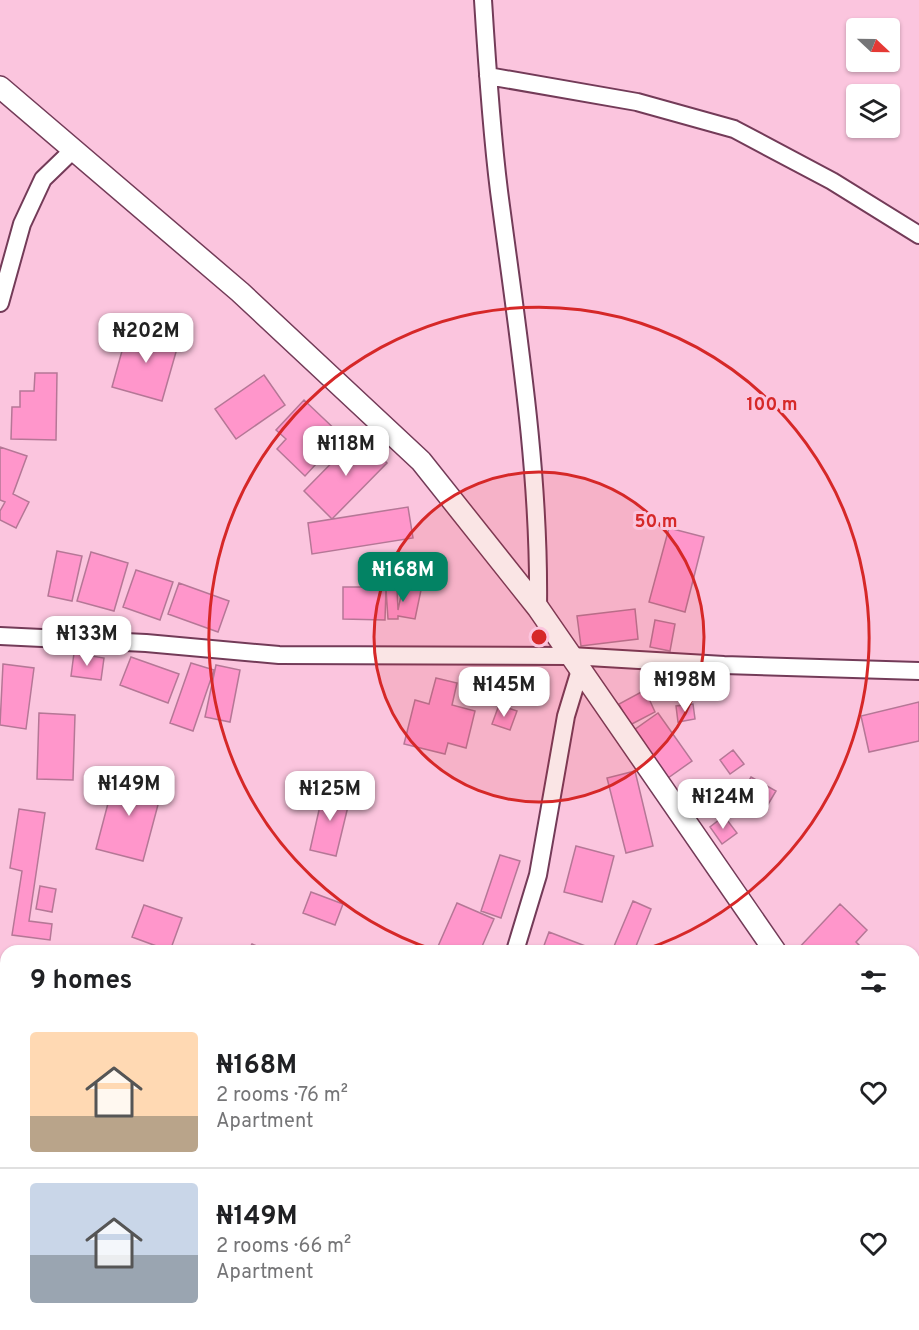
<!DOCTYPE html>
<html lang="en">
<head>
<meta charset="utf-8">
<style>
  body { margin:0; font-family:Overpass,sans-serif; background:#f6f6f6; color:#202124; height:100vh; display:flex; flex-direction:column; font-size:22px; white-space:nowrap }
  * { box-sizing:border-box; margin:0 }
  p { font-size:20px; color:#757577 }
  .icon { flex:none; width:33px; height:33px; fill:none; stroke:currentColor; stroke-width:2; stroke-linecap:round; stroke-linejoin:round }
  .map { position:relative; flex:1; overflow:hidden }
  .panel { position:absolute; left:0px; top:945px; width:920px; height:386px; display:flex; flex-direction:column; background:#fff; border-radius:18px 18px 0 0; box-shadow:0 2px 4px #0004 }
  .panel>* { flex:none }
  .needle { width:39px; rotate:112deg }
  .controls { position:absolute; left:846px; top:18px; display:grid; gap:12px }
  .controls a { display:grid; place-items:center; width:54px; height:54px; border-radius:6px; background:#fff; box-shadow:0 2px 4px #0004; font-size:30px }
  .price { position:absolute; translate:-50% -51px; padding:0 14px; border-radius:12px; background:#fff; color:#222; font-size:20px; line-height:39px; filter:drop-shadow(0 2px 3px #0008) }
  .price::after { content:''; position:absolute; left:50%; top:36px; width:18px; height:14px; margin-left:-9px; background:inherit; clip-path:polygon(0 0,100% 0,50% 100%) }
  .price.selected { background:#038364; color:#fff }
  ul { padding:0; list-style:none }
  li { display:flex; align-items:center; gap:18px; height:150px; padding:0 30px }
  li+li { border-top:2px solid #e0e0e0 }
  li span { display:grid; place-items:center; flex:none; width:168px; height:120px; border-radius:6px; color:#555 }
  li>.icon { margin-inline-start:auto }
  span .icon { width:72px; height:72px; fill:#fffc; stroke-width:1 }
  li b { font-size:26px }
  h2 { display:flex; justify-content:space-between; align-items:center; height:72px; padding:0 30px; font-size:26px }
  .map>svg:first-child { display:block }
  .building { fill:#ff96cb; stroke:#b57796; stroke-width:1.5 }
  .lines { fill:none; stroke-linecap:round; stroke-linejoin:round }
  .minor-casing { stroke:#733b58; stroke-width:20 }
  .tertiary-casing { stroke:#733b58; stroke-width:24 }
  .minor { stroke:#fff; stroke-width:16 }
  .tertiary { stroke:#fff; stroke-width:21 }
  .ring { fill:none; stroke:#d62828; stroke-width:3 }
  .centre { fill:#d62828; stroke:#fbc5de; stroke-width:3 }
  .ring-label { font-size:18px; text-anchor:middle; font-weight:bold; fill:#d62828; stroke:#fbc5de; stroke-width:6; stroke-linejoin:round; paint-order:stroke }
</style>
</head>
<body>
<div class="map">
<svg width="919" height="1330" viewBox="0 0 919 1330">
  <rect width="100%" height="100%" fill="#fbc5de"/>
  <!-- building -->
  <path class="building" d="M143,328L180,338L162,401L112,387L127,333L141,337Z
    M35,373H57L56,440L11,439L12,407H20V391H34Z
    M264,375L285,405L236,439L215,409Z
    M304,400L342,436L305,476L277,449L286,439L276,430Z
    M359,435L387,463L332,519L304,491Z
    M0,447L27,456L13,494L29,502L16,528L0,520V511L5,502L0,500Z
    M408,507L413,538L312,554L308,523Z
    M669,528L704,537L685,612L649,602Z
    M57,551L82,556L72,601L48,596Z
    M91,552L128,563L114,611L77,601Z
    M136,570L173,582L160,620L123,607Z
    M179,583L229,601L218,632L168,614Z
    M403,586L421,590L415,619L398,616V619H388L386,589L397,588L398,610Z
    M343,587H386L385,620L343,619Z
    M635,609L638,639L581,646L577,616Z
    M655,620L675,624L670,651L650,647Z
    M74,653L104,658L101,680L71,676Z
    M131,657L179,674L168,703L120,685Z
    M191,663L214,670L193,731L170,723Z
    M3,664L34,668L26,729L0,725Z
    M216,665L240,670L230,722L205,717Z
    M436,678L457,683L452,705L475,711L466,748L448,743L445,754L404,744L415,700L429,704Z
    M645,690L655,712L630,725L619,704Z
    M919,702V741L869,752L861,716Z
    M693,704L695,719L678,722L676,706Z
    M499,705L517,711L510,730L492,724Z
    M39,713L75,715L73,780L37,779Z
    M658,713L692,761L668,778L634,730Z
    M733,750L744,764L730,774L720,760Z
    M635,771L653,846L626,853L607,778Z
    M116,773L163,786L143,861L96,849Z
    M751,777L776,791L763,813L738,799Z
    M324,788L351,794L336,856L310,850Z
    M19,809L45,813L29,921L52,924L50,940L12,935L22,871L10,868Z
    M724,816L737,833L722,844L710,827Z
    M576,846L614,856L602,902L564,892Z
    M500,855L520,861L501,918L481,911Z
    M40,886L56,889L52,912L36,909Z
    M311,892L343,904L335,925L303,913Z
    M633,901L651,909L634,951H612Z
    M457,903L494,919L480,951H436Z
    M840,904L867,930L856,942L865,951H825L819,946L815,951H796Z
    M144,905L182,918L170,951L132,937Z
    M549,932L588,947L587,951H542Z
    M252,944L268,951H248Z
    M0,984H6V1018H0Z
    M0,1039L6,1040L2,1083H0Z
    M0,1093L6,1094L3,1128L0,1127Z
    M0,1157L6,1159L0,1177Z"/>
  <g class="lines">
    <!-- minor casing -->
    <g class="minor-casing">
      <path id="minor" d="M483,0C487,64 491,127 499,191C517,329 540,468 538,608
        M488,76L637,102L734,129L832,181L919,235
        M0,303L22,224L43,179L73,150
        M0,636L146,643L279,655L571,656L724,665L919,671
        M515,951L538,875L566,716L580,670
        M364,1330L367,1324"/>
    </g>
    <!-- tertiary casing -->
    <g class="tertiary-casing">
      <path id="tertiary" d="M0,87L240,292L421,461L538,608L775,951
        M914,1174L919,1183"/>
    </g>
    <!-- minor -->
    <use href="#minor" class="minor"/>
    <!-- tertiary -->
    <use href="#tertiary" class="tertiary"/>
  </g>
  <!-- distance rings -->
  <circle cx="539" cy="637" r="165" fill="#d62828" fill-opacity=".12"/>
  <g class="ring">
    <circle cx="539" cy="637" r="165"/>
    <path d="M437 951A330 330 0 1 1 641 951"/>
  </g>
  <circle cx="539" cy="637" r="9" class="centre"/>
  <g class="ring-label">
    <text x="772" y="410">100 m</text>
    <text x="656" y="527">50 m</text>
  </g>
</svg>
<div class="controls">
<a><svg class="needle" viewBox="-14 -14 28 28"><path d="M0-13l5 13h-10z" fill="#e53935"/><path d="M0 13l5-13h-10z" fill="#757577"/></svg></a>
<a><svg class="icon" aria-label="layers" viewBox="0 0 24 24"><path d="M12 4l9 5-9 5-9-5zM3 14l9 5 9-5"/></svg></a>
</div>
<b class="price" style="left:146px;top:364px">₦202M</b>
<b class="price" style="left:346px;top:477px">₦118M</b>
<b class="price selected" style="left:403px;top:603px">₦168M</b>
<b class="price" style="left:87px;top:667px">₦133M</b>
<b class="price" style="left:685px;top:713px">₦198M</b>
<b class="price" style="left:504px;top:718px">₦145M</b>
<b class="price" style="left:129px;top:817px">₦149M</b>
<b class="price" style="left:330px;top:822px">₦125M</b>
<b class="price" style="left:723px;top:830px">₦124M</b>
<section class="panel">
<h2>9 homes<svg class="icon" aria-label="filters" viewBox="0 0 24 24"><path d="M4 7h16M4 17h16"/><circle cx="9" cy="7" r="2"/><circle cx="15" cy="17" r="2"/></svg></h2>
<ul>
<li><span style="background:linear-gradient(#ffd9b3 70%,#b9a48a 0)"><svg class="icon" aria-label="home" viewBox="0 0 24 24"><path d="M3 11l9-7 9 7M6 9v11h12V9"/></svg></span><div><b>₦168M</b><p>2 rooms · 76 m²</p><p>Apartment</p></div><svg class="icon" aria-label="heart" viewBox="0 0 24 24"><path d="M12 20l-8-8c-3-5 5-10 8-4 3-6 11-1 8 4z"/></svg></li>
<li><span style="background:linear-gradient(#c9d6e8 60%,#9aa5b1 0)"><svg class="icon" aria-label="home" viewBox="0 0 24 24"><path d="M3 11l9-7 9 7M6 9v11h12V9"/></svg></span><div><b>₦149M</b><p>2 rooms · 66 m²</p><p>Apartment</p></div><svg class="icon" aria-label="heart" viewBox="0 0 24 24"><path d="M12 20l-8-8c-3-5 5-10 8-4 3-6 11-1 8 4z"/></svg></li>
</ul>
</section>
</div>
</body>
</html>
